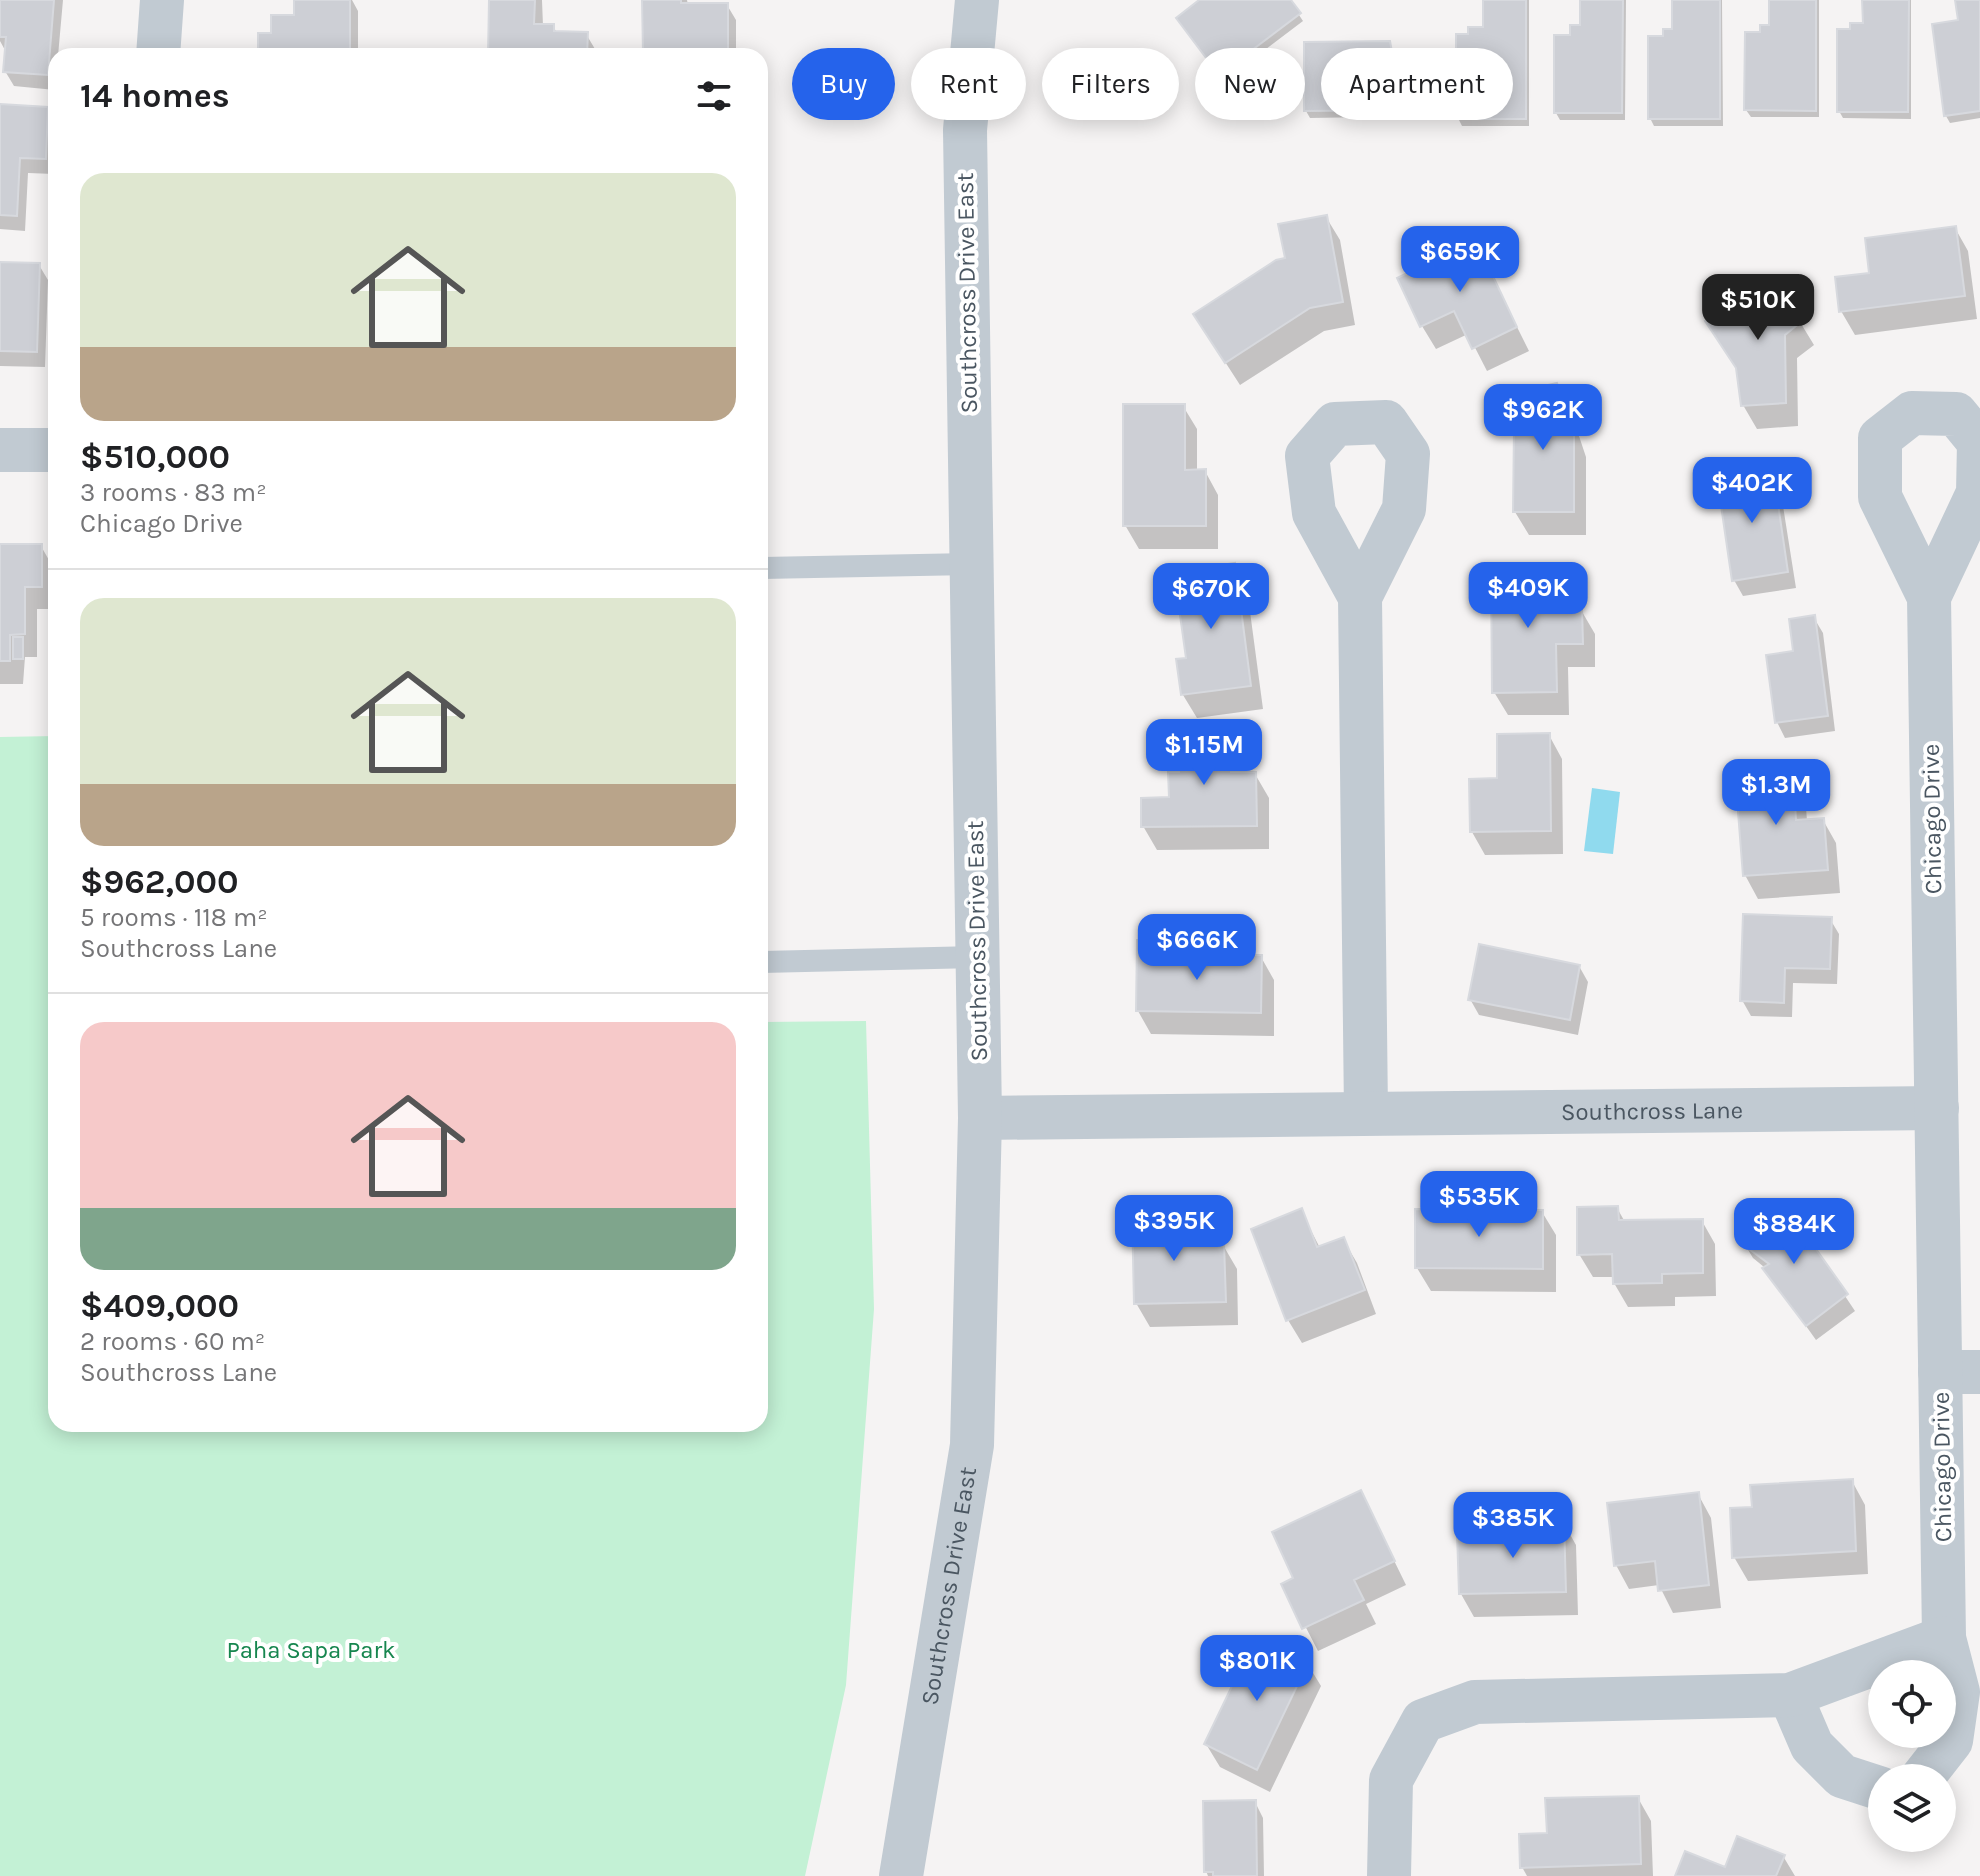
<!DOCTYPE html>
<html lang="en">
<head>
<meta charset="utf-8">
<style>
  body { margin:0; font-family:Karla,sans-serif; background:#f6f6f6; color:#202124; height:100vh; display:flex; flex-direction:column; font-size:30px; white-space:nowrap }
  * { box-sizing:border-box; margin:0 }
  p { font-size:26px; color:#757577 }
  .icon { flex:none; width:44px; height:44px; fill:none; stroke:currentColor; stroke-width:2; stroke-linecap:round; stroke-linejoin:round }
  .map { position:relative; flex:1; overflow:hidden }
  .sheet { position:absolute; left:48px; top:48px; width:720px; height:1384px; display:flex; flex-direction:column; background:#fff; border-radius:24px; box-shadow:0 4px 20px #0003 }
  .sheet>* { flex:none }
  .hud { position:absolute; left:792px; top:48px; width:760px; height:72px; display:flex; gap:16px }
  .tools { position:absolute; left:1868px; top:1660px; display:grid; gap:16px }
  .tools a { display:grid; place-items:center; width:88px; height:88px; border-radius:50%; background:#fff; box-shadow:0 4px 20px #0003; font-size:40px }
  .price { position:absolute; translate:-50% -68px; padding:0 18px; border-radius:16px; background:#2563eb; color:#fff; font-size:26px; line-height:52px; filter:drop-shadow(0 2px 4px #0008) }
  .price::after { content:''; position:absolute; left:50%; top:48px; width:24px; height:18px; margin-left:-12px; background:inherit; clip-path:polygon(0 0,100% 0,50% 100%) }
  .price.current { background:#222; color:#fff }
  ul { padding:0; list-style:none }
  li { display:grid; align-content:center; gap:16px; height:424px; padding:0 32px }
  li+li { border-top:2px solid #e0e0e0 }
  li span { display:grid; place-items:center; height:248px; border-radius:24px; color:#555 }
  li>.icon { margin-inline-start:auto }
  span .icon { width:144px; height:144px; fill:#fffc; stroke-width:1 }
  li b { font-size:34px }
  h2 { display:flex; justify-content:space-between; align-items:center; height:96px; padding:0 32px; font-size:34px }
  .chip { padding:0 28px; border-radius:36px; background:#fff; box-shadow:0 4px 20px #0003; font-size:28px; line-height:72px }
  .chip.current { background:#2563eb; color:#fff }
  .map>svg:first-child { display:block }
  .green { fill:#c3f1d5 }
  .water { fill:#90daee }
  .shadow { fill:#0003 }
  .building { fill:#cdcfd5; stroke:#d7d9de; stroke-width:2 }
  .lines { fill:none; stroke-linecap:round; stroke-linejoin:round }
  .service { stroke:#c1cad2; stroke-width:22 }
  .minor { stroke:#c1cad2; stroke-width:44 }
  .tertiary { stroke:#c1cad2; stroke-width:44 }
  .labels { text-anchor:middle; stroke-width:8; stroke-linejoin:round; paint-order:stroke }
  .street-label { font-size:24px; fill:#4a5661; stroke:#fff }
  .park-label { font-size:24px; fill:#17864f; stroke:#fff }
</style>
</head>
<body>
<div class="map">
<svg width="1980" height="1876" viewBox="0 0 1980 1876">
  <rect width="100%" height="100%" fill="#f5f3f3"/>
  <!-- green -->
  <path class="green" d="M56,736V1424H760V1022L866,1021L874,1309L846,1685L805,1876H0V737Z"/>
  <!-- water -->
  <path class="water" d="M1592,788L1620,792L1613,854L1584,851Z"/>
  <!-- shadow -->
  <path class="shadow" d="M0,0H63L58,56H56L55,90L14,86L5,71L6,52L0,41Z
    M296,0H352L358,11V56H260L273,35L295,17Z
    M491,0H542L543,26H553L557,33L586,34L595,49V56H490Z
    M644,0H687L688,5H727L736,20V56H647L645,51Z
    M1203,0H1289L1303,21L1224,81L1182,26Z
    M1485,0H1529V126H1462L1458,118L1470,36L1485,29Z
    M1582,0H1626L1625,120H1560L1556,113L1572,37L1582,27Z
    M1674,0H1722L1723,126H1654L1650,118L1665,38L1674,31Z
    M1771,0H1819V117H1751L1746,110L1762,34L1771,27Z
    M1864,0H1911V119L1843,118L1839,111L1852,31L1865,25Z
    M1957,0H1980V118L1950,123L1946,116L1960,22Z
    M1389,43L1396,65H1428L1432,72V116L1310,118L1306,111Z
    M46,109L55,124L54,174L28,173L25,231L0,229V116Z
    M1326,217L1340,240L1355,325L1324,331L1240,385L1209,337Z
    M1955,228L1968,251L1977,319L1855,335L1841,311L1872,275Z
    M1475,243L1529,351L1487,371L1468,334L1436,349L1422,326Z
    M0,264L39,265L48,280L45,367L0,366Z
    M1800,322L1814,345L1797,358L1798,426L1757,429L1743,405L1738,370Z
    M1556,385L1570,409L1586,457V535H1529L1515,512Z
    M1183,406L1197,429V471H1205L1218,495V549H1139L1125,525Z
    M1772,472L1780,487L1796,588L1743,596L1734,580Z
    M0,546H41L54,569V609H37V657H25L23,684H0Z
    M1234,565L1247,589L1263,709L1197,718L1183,695L1188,660Z
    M1548,568L1561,591L1562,610H1581L1595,634V667H1568L1569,715H1508L1494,692Z
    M1814,618L1823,633L1835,731L1785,738L1777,722L1795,653Z
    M1230,731L1243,754V774H1255L1269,798V849L1157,850L1143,826L1171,799L1182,774Z
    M1549,735L1562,759L1563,854L1485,855L1472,832Z
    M1791,771L1805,794L1807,821L1823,820L1836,843L1840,893L1758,899L1745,875Z
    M1830,919L1839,934L1837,984L1793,983L1792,1017L1751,1016L1742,1000Z
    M1154,942L1162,956L1261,957L1274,980V1036L1151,1034L1138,1011Z
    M1579,966L1588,982L1578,1035L1479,1015L1470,999Z
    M1617,1208L1625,1222L1702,1221L1715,1244L1716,1296L1675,1297V1306L1628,1307L1614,1283V1277H1593L1579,1254Z
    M1301,1211L1320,1248L1343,1239L1357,1263L1376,1314L1302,1343L1288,1320Z
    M1179,1212L1192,1235L1193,1246L1223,1245L1237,1269L1238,1325L1150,1327L1136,1303Z
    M1542,1212L1556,1235V1292L1431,1291L1417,1268Z
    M1805,1236L1855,1311L1816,1340L1764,1267L1753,1258L1744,1243Z
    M1852,1481L1865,1505L1868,1574L1748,1581L1734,1557L1754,1509Z
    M1361,1493L1406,1585L1366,1604L1376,1624L1318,1651L1284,1585L1296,1579Z
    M1698,1494L1711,1518L1721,1608L1673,1613L1659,1585L1629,1589L1616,1565Z
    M1563,1522L1576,1545L1578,1615L1474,1617L1461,1594Z
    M1307,1663L1321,1686L1270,1792L1220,1767L1206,1744Z
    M1638,1798L1651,1821L1653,1876H1527L1522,1867Z
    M1255,1802L1263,1818L1264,1876H1208L1206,1871Z
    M1783,1856L1795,1876H1677Z"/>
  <!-- building -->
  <path class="building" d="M0,0H54L48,75L3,72L6,37H0Z
    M294,0H350V56H258V33H271V15H294Z
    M489,0H535L534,24H554V31L588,32L587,56H488Z
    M642,0H681V3H728V51L643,52Z
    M1199,0H1291L1301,13L1219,75L1176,18Z
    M1483,0H1526V119H1456V34H1468V27H1483Z
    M1580,0H1623L1622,113H1554V35H1570V25H1580Z
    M1672,0H1720V119H1648V36H1663V29H1672Z
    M1769,0H1816V111L1744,110L1745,32H1760V25H1769Z
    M1862,0H1909L1908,112H1837V29H1850V23H1863Z
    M1955,0H1980V111L1944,116L1932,24L1958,20Z
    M1390,41L1394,63H1429V110L1304,111V42Z
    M0,104L48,107L46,159L20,158L17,216L0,215Z
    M1327,215L1343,302L1310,308L1225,363L1193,314L1276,260L1285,258L1278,224Z
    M1956,226L1965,296L1839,312L1835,277L1869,273L1865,238Z
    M1476,240L1517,327L1472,349L1454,311L1420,327L1397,278Z
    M0,262L40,263L37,352L0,351Z
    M1774,277L1802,321L1785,335L1786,403L1741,406L1736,368L1705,321Z
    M1557,383L1574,431V512H1513L1514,428L1509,394Z
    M1123,404H1185V470L1206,469V526H1123Z
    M1773,470L1788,572L1732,581L1717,478Z
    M0,544H42V587H25V634L10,635V661H0Z
    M1235,563L1251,686L1181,695L1176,659L1186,658L1174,572Z
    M1491,566H1549L1550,608H1582L1583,644H1556L1557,692L1492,693Z
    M1815,615L1828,716L1775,723L1766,655L1793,651L1789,619Z
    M13,637H23V659H13Z
    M1231,729V772H1256L1257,826L1141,827V798L1169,797L1168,772H1179V730Z
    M1550,733L1551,831L1470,832L1469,779L1497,778V734Z
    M1793,769L1796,820L1824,818L1828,870L1743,876L1735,773Z
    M1743,914L1832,917L1830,969L1785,968L1784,1003L1740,1001Z
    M1137,940H1155V954L1262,955L1261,1013L1136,1011Z
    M1479,944L1580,965L1570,1020L1468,1000Z
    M1768,1205L1806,1235L1848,1294L1806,1326L1762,1268L1769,1264L1741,1243Z
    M1618,1206L1619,1220L1703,1219V1273L1662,1274V1283L1613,1284L1612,1254L1577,1255V1207Z
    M1302,1208L1317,1247L1344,1237L1365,1290L1286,1321L1251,1229Z
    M1415,1209L1543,1210V1269L1415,1268Z
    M1180,1210L1181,1244L1224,1243L1226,1302L1134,1304L1132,1211Z
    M1853,1479L1856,1551L1732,1558L1730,1508L1752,1507L1750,1485Z
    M1361,1490L1395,1561L1354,1580L1364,1600L1302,1629L1281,1584L1293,1578L1272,1532Z
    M1699,1492L1709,1585L1658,1591L1655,1561L1614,1566L1607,1503Z
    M1564,1519L1566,1592L1459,1594L1457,1532L1533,1530V1520Z
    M1256,1636L1309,1661L1257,1770L1204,1744Z
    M1639,1796L1641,1864L1520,1868L1519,1834L1547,1833L1545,1798Z
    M1256,1800L1257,1876H1213V1872H1204L1203,1801Z
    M1737,1836L1785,1855L1776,1876H1675L1685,1851L1725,1867Z"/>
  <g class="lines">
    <!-- service -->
    <path class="service" d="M760,568L971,564
      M760,962L977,957"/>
    <!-- minor -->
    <g class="minor">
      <path d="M158,56L162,0"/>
      <path d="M0,450H56"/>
      <path d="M1360,597L1314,513L1307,456L1335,424L1386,422L1408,454L1404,509L1360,597L1366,1113"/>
      <path id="s1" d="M980,1118L1937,1108"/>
      <path d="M1940,1372H1980"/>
      <path d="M1790,1695L1812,1746L1842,1776L1882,1789"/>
      <path d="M1922,1778L1951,1741L1958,1692L1944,1638L1929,597L1978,493L1979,442L1956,414L1912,413L1880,438V497L1929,597"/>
      <path d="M1389,1876L1391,1780L1423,1721L1475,1702L1790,1695L1944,1638"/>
    </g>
    <!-- tertiary -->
    <path class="tertiary" id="s2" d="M901,1876L972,1445L980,1118L965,130L977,0"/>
  </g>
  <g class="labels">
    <!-- street labels -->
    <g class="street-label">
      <text transform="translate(967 293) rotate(-91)" y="8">Southcross Drive East</text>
      <text transform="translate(1932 819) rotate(-91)" y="8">Chicago Drive</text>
      <text transform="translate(977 941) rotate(-91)" y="8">Southcross Drive East</text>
      <text dy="8" stroke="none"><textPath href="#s1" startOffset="672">Southcross Lane</textPath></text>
      <text transform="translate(1942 1467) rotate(-91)" y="8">Chicago Drive</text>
      <text dy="8" stroke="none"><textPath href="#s2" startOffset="294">Southcross Drive East</textPath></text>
    </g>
    <!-- park labels -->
    <g class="park-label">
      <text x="311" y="1658">Paha Sapa Park</text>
    </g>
  </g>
</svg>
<div class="tools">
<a><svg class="icon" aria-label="locate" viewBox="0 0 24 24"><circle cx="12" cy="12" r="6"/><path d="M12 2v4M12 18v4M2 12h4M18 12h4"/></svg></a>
<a><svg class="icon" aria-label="layers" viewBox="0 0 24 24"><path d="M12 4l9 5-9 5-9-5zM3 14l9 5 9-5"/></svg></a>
</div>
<b class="price" style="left:1460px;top:294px">$659K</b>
<b class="price current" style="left:1758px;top:342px">$510K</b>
<b class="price" style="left:1543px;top:452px">$962K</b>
<b class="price" style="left:1752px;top:525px">$402K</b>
<b class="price" style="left:1528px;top:630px">$409K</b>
<b class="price" style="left:1211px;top:631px">$670K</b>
<b class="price" style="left:1204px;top:787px">$1.15M</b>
<b class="price" style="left:1776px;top:827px">$1.3M</b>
<b class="price" style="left:1197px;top:982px">$666K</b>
<b class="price" style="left:1479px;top:1239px">$535K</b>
<b class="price" style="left:1174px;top:1263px">$395K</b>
<b class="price" style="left:1794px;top:1266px">$884K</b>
<b class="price" style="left:1513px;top:1560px">$385K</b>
<b class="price" style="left:1257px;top:1703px">$801K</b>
<div class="hud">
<a class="chip current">Buy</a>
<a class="chip">Rent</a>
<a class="chip">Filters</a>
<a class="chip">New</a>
<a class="chip">Apartment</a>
</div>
<section class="sheet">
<h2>14 homes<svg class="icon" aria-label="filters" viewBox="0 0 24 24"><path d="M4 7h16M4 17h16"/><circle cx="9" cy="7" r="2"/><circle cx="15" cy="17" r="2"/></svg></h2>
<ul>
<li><span style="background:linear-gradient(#dfe7d0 70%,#b9a48a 0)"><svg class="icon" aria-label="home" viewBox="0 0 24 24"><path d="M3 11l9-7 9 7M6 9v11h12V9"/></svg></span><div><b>$510,000</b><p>3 rooms · 83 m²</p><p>Chicago Drive</p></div></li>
<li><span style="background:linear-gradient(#dfe7d0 75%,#b9a48a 0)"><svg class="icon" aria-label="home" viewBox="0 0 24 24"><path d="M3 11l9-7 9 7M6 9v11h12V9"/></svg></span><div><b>$962,000</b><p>5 rooms · 118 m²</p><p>Southcross Lane</p></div></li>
<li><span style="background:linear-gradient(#f6c9c9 75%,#7fa58c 0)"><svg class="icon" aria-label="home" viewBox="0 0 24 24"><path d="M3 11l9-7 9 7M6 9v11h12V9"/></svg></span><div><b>$409,000</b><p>2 rooms · 60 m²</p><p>Southcross Lane</p></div></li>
</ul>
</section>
</div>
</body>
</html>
